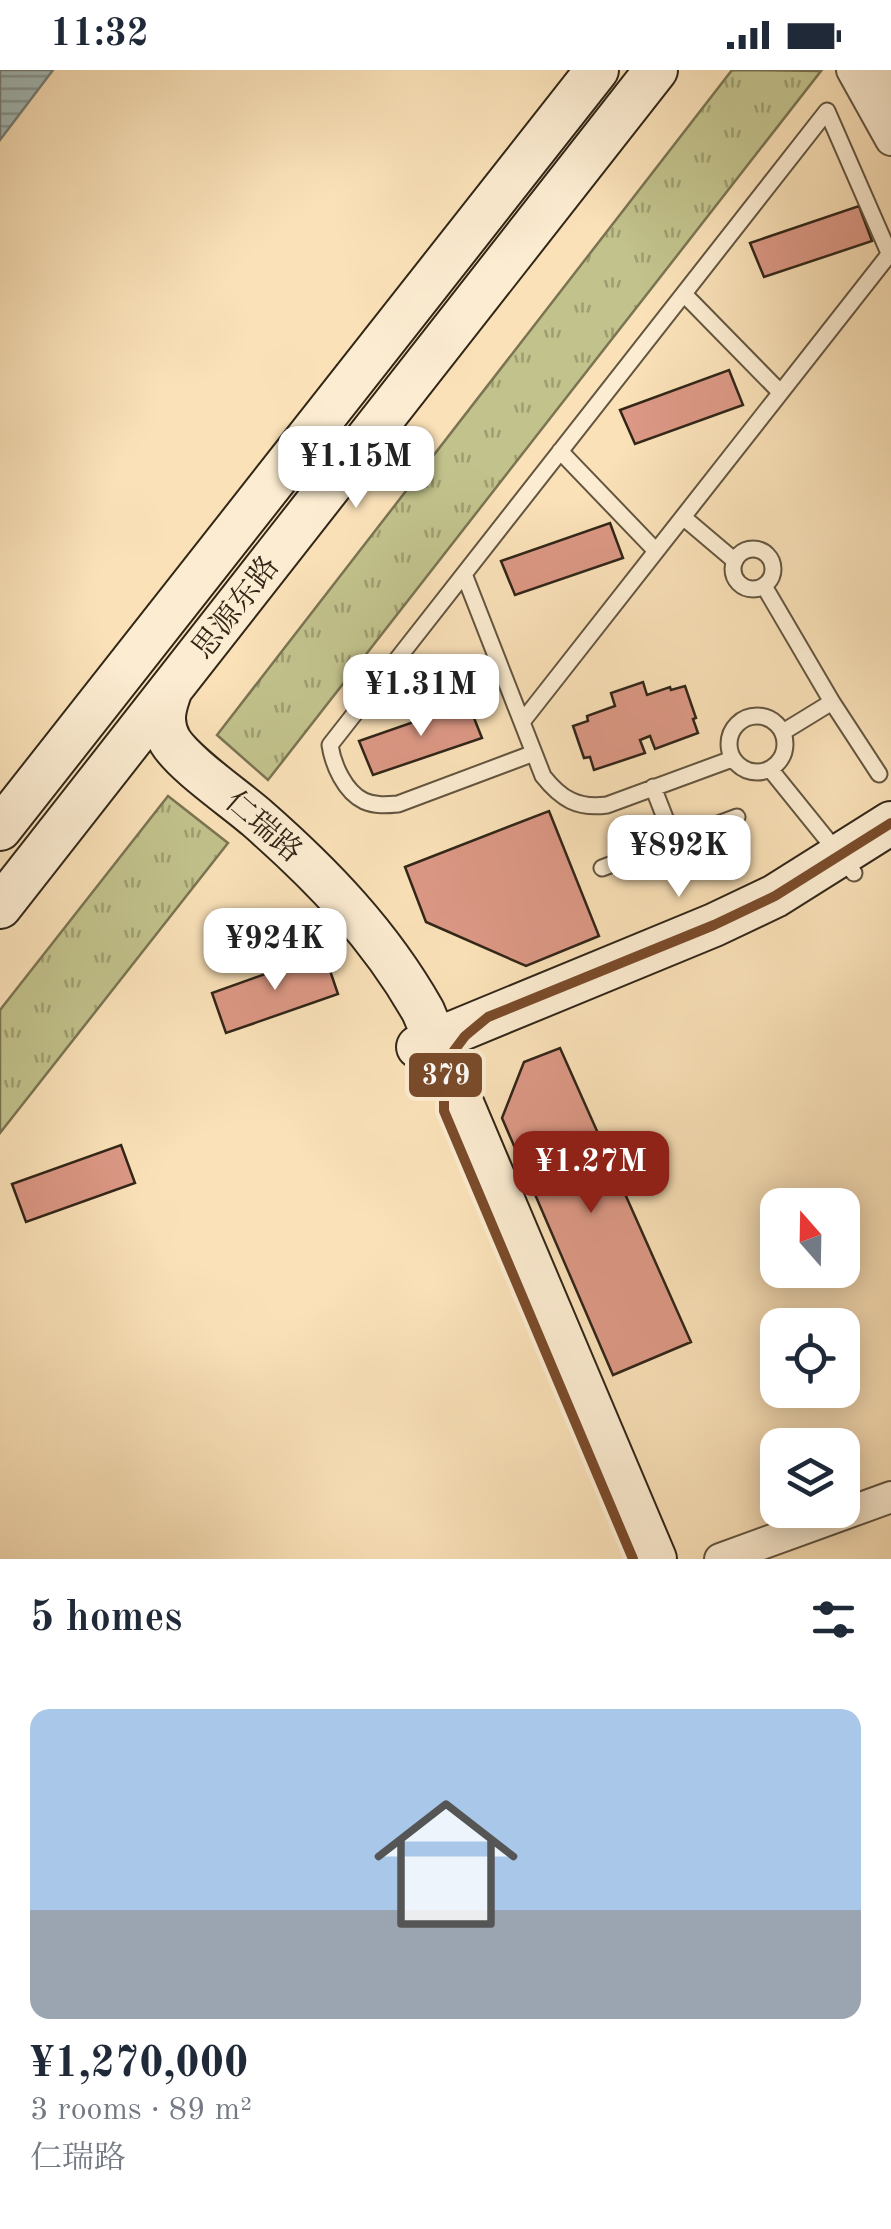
<!DOCTYPE html>
<html lang="en">
<head>
<meta charset="utf-8">
<style>
  body { margin:0; font-family:"Old Standard TT","Noto Serif SC",serif; background:#f2f2f3; color:#1f2937; height:100vh; display:flex; flex-direction:column; font-size:38px; white-space:nowrap }
  * { box-sizing:border-box; margin:0 }
  p { font-size:32px; color:#747a83 }
  .icon { flex:none; width:55px; height:55px; fill:none; stroke:currentColor; stroke-width:2; stroke-linecap:round; stroke-linejoin:round }
  .map { position:relative; height:1489px; overflow:hidden }
  .sheet { display:flex; flex-direction:column; background:#fff; flex:1 }
  .sheet>* { flex:none }
  .needle { width:65px; rotate:340deg }
  .buttons { position:absolute; left:760px; top:1118px; display:grid; gap:20px }
  .buttons a { display:grid; place-items:center; width:100px; height:100px; border-radius:20px; background:#fff; box-shadow:0 5px 25px #0003; font-size:50px }
  .price { position:absolute; translate:-50% -85px; padding:0 22px; border-radius:20px; background:#fff; color:#222; font-size:32px; line-height:65px; filter:drop-shadow(0 2px 5px #0008) }
  .price::after { content:''; position:absolute; left:50%; top:60px; width:30px; height:22px; margin-left:-15px; background:inherit; clip-path:polygon(0 0,100% 0,50% 100%) }
  .price.active { background:#8f2418; color:#fff }
  ul { padding:0; list-style:none }
  li { display:grid; align-content:center; gap:20px; height:530px; padding:0 30px }
  li span { display:grid; place-items:center; height:310px; border-radius:20px; color:#555 }
  li>.icon { margin-inline-start:auto }
  span .icon { width:180px; height:180px; fill:#fffc; stroke-width:1 }
  li b { font-size:42px }
  h2 { display:flex; justify-content:space-between; align-items:center; height:120px; padding:0 30px; font-size:42px }
  .status { display:flex; justify-content:space-between; align-items:center; height:70px; padding:0 50px; background:#fff; direction:ltr }
  .status svg { height:28px; fill:currentColor }
  .map>svg:first-child { display:block }
  .grass { fill:url(#grass-tufts); stroke:#7a7452; stroke-width:2.5 }
  .water { fill:url(#water-rules); stroke:#757f79; stroke-width:2.5 }
  .building { fill:#dc9885; stroke:#312618; stroke-width:2.5 }
  .lines { fill:none; stroke-linecap:round; stroke-linejoin:round }
  .lane-casing { stroke:#635540; stroke-width:19 }
  .street-casing { stroke:#635540; stroke-width:34 }
  .secondary-casing { stroke:#312618; stroke-width:46 }
  .lane { stroke:#fcecd1; stroke-width:15 }
  .street { stroke:#fcecd1; stroke-width:30 }
  .secondary { stroke:#fcecd1; stroke-width:42 }
  .bus-1-casing { stroke:#fcecd1; stroke-width:18 }
  .bus-1 { stroke:#7a4b2a; stroke-width:10 }
  .labels { text-anchor:middle; stroke-width:10; stroke-linejoin:round; paint-order:stroke }
  .street-label { font-size:30px; fill:#312618; stroke:#fcecd1 }
  .line-badge { stroke:#fcecd1; stroke-width:4 }
  .badge-label { font-size:28px; text-anchor:middle; font-weight:bold; fill:#fff }
</style>
</head>
<body>
<div class="status"><b>11:32</b><svg viewBox="0 0 49 12"><path d="M0 12V9h3v3zM5 12V6h3v6zM10 12V3h3v9zM15 12V0h3v12zM26 1h20v11H26zM47 4h2v5h-2z"/></svg></div>
<div class="map">
<svg width="891" height="1489" viewBox="0 0 891 1489">
  <defs>
    <pattern id="grass-tufts" width="24" height="20" patternUnits="userSpaceOnUse" patternTransform="scale(2.5)"><rect width="24" height="20" fill="#c2c28c"/><path d="M3 7l-1-3M5 7V3M7 7l1-3M15 17l-1-3M17 17v-4M19 17l1-3" fill="none" stroke="#9e9d71"/></pattern>
    <pattern id="water-rules" width="6" height="5" patternUnits="userSpaceOnUse" patternTransform="scale(2.5)"><rect width="6" height="5" fill="#a3bbba"/><path d="M0 2.5h6" fill="none" stroke="#859896"/></pattern>
  </defs>
  <rect width="100%" height="100%" fill="#fae1b8"/>
  <filter id="stains"><feTurbulence type="fractalNoise" baseFrequency=".002" numOctaves="4"/><feColorMatrix values="0 0 0 0 .2 0 0 0 0 .09 0 0 0 0 .02 0 0 0 .5 -.17"/></filter>
  <radialGradient id="worn" r=".72"><stop offset=".6" stop-color="#630" stop-opacity="0"/><stop offset="1" stop-color="#630" stop-opacity=".3"/></radialGradient>
  <!-- grass -->
  <path class="grass" d="M732,0L821,1L268,710L217,665Z
    M168,726L228,773L0,1063V940Z"/>
  <!-- water -->
  <path class="water" d="M0,0H53L0,70Z"/>
  <!-- building -->
  <path class="building" d="M859,136L872,171L764,207L750,173Z
    M729,300L743,335L635,374L620,340Z
    M610,453L623,488L515,525L501,491Z
    M643,612L647,625L670,617L671,620L685,616L696,648L693,649L698,663L655,679L650,666L640,670L645,683L594,700L590,687L584,688L573,656L588,651L587,646L615,636L611,623Z
    M468,633L482,668L373,705L359,671Z
    M549,741L599,866L526,896L426,852L405,797Z
    M324,883L338,924L226,963L212,923Z
    M560,978L691,1272L613,1305L502,1048L524,992Z
    M121,1075L135,1113L26,1152L12,1114Z"/>
  <g class="lines">
    <!-- lane casing -->
    <g class="lane-casing">
      <path id="lane" d="M684,224L780,322
        M560,381L656,481
        M683,447L735,491
        M733 499a20 20 0 1 1 40 0a20 20 0 1 1-40 0Z
        M464,504L543,706C561,729 578,739 607,735L732,689
        M764,516L832,632L879,704
        M729 674a28 28 0 1 1 56 0a28 28 0 1 1-56 0Z
        M522,652L891,182
        M783,662L832,632
        M534,683L398,734C387,735 375,736 364,731C345,722 333,695 330,675L827,41L889,183
        M770,699L854,803
        M653,717L674,771
        M602,798L737,747"/>
    </g>
    <!-- street casing -->
    <g class="street-casing">
      <path id="street" d="M852,0L891,70
        M876,0L891,27
        M720,1489L891,1427"/>
    </g>
    <!-- secondary casing -->
    <g class="secondary-casing">
      <path id="secondary" d="M171,619C164,638 160,652 170,671C184,694 234,728 257,748C322,805 380,865 423,941L655,1489
        M0,759L597,0
        M0,837L656,0
        M418,977L714,855L775,826L891,753"/>
    </g>
    <!-- lane -->
    <use href="#lane" class="lane"/>
    <!-- street -->
    <use href="#street" class="street"/>
    <!-- secondary -->
    <use href="#secondary" class="secondary"/>
    <!-- bus-1 casing -->
    <g class="bus-1-casing">
      <path id="bus-1" d="M633,1489L444,1041V1011L450,986L465,966L488,947L714,855L775,826L891,753"/>
    </g>
    <!-- bus-1 -->
    <use href="#bus-1" class="bus-1"/>
  </g>
  <g class="labels">
    <!-- street labels -->
    <g class="street-label">
      <text transform="translate(235 537) rotate(-52)" y="10">思源东路</text>
      <text transform="translate(264 756) rotate(41)" y="10">仁瑞路</text>
    </g>
  </g>
  <rect class="line-badge" x="407" y="981" width="77" height="48" rx="10" fill="#7a4b2a"/>
  <g class="badge-label">
    <text x="446" y="1014">379</text>
  </g>
  <rect width="100%" height="100%" filter="url(#stains)"/>
  <rect width="100%" height="100%" fill="url(#worn)"/>
</svg>
<div class="buttons">
<a><svg class="needle" viewBox="-14 -14 28 28"><path d="M0-13l5 13h-10z" fill="#e53935"/><path d="M0 13l5-13h-10z" fill="#747a83"/></svg></a>
<a><svg class="icon" aria-label="locate" viewBox="0 0 24 24"><circle cx="12" cy="12" r="6"/><path d="M12 2v4M12 18v4M2 12h4M18 12h4"/></svg></a>
<a><svg class="icon" aria-label="layers" viewBox="0 0 24 24"><path d="M12 4l9 5-9 5-9-5zM3 14l9 5 9-5"/></svg></a>
</div>
<b class="price" style="left:356px;top:441px">¥1.15M</b>
<b class="price" style="left:421px;top:669px">¥1.31M</b>
<b class="price" style="left:679px;top:830px">¥892K</b>
<b class="price" style="left:275px;top:923px">¥924K</b>
<b class="price active" style="left:591px;top:1146px">¥1.27M</b>
</div>
<section class="sheet">
<h2>5 homes<svg class="icon" aria-label="filters" viewBox="0 0 24 24"><path d="M4 7h16M4 17h16"/><circle cx="9" cy="7" r="2"/><circle cx="15" cy="17" r="2"/></svg></h2>
<ul>
<li><span style="background:linear-gradient(#a9c7e8 65%,#9aa5b1 0)"><svg class="icon" aria-label="home" viewBox="0 0 24 24"><path d="M3 11l9-7 9 7M6 9v11h12V9"/></svg></span><div><b>¥1,270,000</b><p>3 rooms · 89 m²</p><p>仁瑞路</p></div></li>
</ul>
</section>
</body>
</html>
